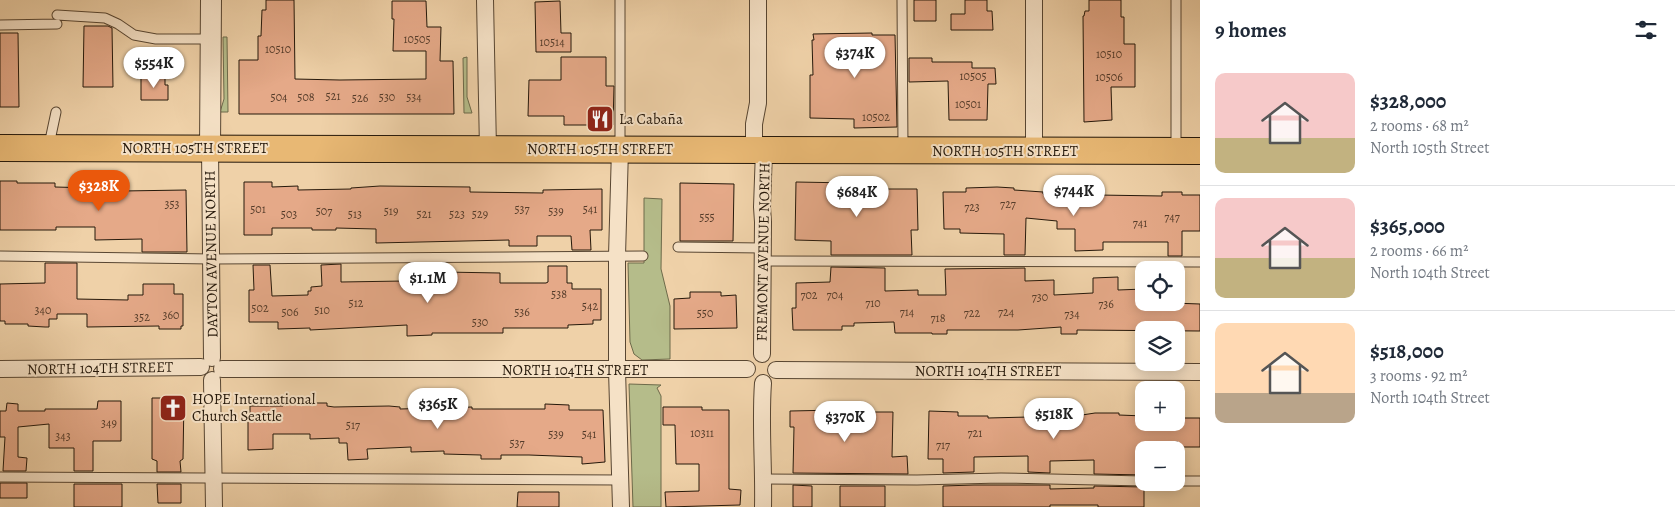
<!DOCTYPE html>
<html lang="en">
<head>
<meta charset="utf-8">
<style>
  body { margin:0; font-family:Alegreya,serif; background:#f6f6f7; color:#1f2937; height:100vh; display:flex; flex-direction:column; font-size:19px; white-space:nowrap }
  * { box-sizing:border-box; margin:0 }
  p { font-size:16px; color:#747a83 }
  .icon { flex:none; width:28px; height:28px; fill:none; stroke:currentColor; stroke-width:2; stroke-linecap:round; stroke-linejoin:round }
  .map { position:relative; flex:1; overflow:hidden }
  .sheet { display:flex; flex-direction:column; background:#fff; width:475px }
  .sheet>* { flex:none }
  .controls { position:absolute; left:1135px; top:261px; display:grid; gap:10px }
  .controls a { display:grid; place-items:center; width:50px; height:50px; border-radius:10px; background:#fff; box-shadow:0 2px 12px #0003; font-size:25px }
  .price { position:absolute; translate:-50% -42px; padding:0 11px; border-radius:18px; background:#fff; color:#222; font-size:16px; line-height:32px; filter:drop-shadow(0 1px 2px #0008) }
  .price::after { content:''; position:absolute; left:50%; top:30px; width:15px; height:11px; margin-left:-8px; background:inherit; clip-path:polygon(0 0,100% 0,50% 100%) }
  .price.active { background:#ea580c; color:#fff }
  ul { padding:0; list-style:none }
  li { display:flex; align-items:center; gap:15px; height:125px; padding:0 15px }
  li+li { border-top:1px solid #e0e1e3 }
  li span { display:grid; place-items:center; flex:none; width:140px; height:100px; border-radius:10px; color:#555 }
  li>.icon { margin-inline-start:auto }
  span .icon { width:60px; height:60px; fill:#fffc; stroke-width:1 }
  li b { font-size:21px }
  h2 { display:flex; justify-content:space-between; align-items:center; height:60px; padding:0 15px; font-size:21px }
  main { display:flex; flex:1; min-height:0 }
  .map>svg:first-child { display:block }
  .green { fill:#b5bc8a; stroke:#6d6a4a }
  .building { fill:#e5a988; stroke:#25180a }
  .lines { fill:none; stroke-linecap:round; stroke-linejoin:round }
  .service-casing { stroke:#584632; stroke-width:11 }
  .minor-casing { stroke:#584632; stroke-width:18 }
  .tertiary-casing { stroke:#584632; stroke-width:22 }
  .primary-casing { stroke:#25180a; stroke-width:28 }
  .service { stroke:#f5e1c6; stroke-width:9 }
  .minor { stroke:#f5e1c6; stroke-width:16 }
  .tertiary { stroke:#f5e1c6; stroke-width:20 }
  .primary { stroke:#e8b874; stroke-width:26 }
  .labels { text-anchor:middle; stroke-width:4; stroke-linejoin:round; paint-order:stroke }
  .number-label { font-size:12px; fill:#553c2a }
  .poi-label { font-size:15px; fill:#25180a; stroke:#f5e1c6; text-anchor:start }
  .street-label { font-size:15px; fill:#25180a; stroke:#f5e1c6 }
</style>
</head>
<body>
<main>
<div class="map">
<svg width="1200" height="507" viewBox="0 0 1200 507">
  <rect width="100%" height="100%" fill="#efd1a8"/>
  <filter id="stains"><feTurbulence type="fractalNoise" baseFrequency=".004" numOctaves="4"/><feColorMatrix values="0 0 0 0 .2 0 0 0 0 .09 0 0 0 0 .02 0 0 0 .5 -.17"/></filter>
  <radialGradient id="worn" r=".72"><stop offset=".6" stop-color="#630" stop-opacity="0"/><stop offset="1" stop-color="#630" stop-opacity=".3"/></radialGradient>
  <!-- green -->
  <path class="green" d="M223,37H227L228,112H220L224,99Z
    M467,57V97L472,113H464L463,58Z
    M644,198L662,199L661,269L670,306V359L642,360L634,354L630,342L628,263H644Z
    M629,384L661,385L657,388L661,396V507H633Z"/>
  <!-- building -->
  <path class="building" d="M266,0H294L295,79L340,80L426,79V51H393L394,19H392V1H426L427,27H441L440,61H453L454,114H239V60H258V36H261L262,10H266Z
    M914,0H936V21H914Z
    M965,0H987V11H992L993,30H951V14H965Z
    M1089,0H1121V17H1124V44H1135V87H1111L1112,120L1084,122L1083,16H1084L1085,11H1089Z
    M560,1L561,33H571V52H536L535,2Z
    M84,26H108L112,28L113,87H83Z
    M0,33H18L19,107H0Z
    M872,33V35H895L897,127L854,128V119L810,118V75H813L812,40H814L813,34Z
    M561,57H606V86H614L613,125H564V116H528L529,80H561Z
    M909,58H932V62H972V68H995L996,84H988L987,120H949L948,81L909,82Z
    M141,77L165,78V85H168V100H141Z
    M0,181H17V183H55V187L94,188V181L122,182V191L186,190L187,252H142V239L95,240V227H56V230H0Z
    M244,182H272V187L298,186V190L351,189V188L380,186L470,187V192L543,193V190L602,189V230H590L591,250H572L571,236H537V246H509V240L376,243V229L336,228V230H312V228H272V235H244Z
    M796,182L851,183V189H917L918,230H911L912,255H831V241L795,240Z
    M680,183L734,184L733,241H680Z
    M997,187L1014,188V190L1043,192V194H1069V198H1097L1098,195L1162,196V192H1182V195H1200V231H1182V256H1168V242H1103V250L1075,251V229H1057V221L1026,218L1025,255H1004V234L960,233V229H944L943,192H966V188Z
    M45,263H77V299L128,300V295H143V284H174V294H183V326H181V329H159V326L87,327V314H57V319H49V327H45L28,326V324H5V321H0V284L45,283Z
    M341,264V282L404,281V287H443V272L500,273V283H546L548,282V266H567V283H572V289H601V320H593V324L568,325V328H503V333H432V335L407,336V325L310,330V328L278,329V322H249V290H254L253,265H270L272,296L308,295V291H311V287L322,286L321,265Z
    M831,267L885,268V291L918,290V295H946L945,269L1025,268V281L1054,280V295L1093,293V278L1118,277V290L1144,289V302L1200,304V331L1077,330V334H1061V327L1018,330H947V334H932V333H895L894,322L854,323V326H842V330H793L792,308H796V283L830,282Z
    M1168,268H1182L1181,293H1176V270H1168Z
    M690,292H721V296L736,295L737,328L674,329V299L690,298Z
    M152,398H184L183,459L180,461L181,472H157V461L152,459Z
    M98,401H121V441H93V471H74V448H49V424L18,427V457L27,458L26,471H3L5,437H0V411H6L7,403L18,404V411H45V409H97Z
    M283,403H327V406L334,407L389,406L400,407V409L472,407V409H545V404L569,405V410H603L605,462L582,464V457L529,455H501V459H481V455L444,454V451L411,452V447L367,449L368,459L348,460L347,443H339V438L310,439V434H273V449L248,450V416H250V406H283Z
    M663,407H702V410H729V489L741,490L740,505L666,507L665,492L699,491V464H676L675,425H663Z
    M838,410V411L846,412H893L892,457L907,456L908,474L793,473L794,427H790V411Z
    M929,411L958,412V416H988V418L1029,417L1035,415V414L1082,412V415L1095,413H1119V415L1144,416V422H1176V418H1200V447H1178V442H1146V444H1144V475L1094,474V460L1050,461V473L1028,472V456L974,457V472L943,473V459H928Z
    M0,483H27V498H0Z
    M74,484H122V507H74Z
    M157,484H181V503H158Z
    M793,485L812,486V507H793Z
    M974,485H1050V489L1094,488V486L1144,487V507H1098V505H1050V507H943V486Z
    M840,486H885V507H840Z
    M518,492H559V507H517Z"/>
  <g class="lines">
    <!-- service casing -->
    <g class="service-casing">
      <path id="service" d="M620,0V147
        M902,0L903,147
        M57,15L105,18L118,24L134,35L156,39H211
        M0,25L57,24
        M49,145L56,112
        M1176,149V0
        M678,247L763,248
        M0,256L212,259L643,256
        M763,261L1200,262
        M0,477L621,480
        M764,479L917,480L1001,478L1144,481
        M1176,481H1200"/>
    </g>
    <!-- minor casing -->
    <g class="minor-casing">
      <path id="minor" d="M485,0L488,149
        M1034,0V151
        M210,148L212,358
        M620,149L617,256V370L621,507
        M754,150V124L758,103V0
        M762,354L763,222L762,207L764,150
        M0,369L201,367
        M222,369H747
        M776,370L1200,372
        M212,380L214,507
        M763,383C760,424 764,466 763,507"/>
    </g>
    <!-- tertiary casing -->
    <g class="tertiary-casing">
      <path id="tertiary" d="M210,148L211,0"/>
    </g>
    <!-- primary casing -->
    <g class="primary-casing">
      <path id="primary" d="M0,148L1200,151"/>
    </g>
    <!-- service -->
    <use href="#service" class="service"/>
    <!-- minor -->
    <use href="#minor" class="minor"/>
    <!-- tertiary -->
    <use href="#tertiary" class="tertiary"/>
    <!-- primary -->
    <use href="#primary" class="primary"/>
  </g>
  <!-- icons -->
  <defs>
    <g id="restaurant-square" transform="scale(1.4375)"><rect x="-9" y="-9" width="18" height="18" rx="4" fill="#8f2418" stroke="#f5e1c6"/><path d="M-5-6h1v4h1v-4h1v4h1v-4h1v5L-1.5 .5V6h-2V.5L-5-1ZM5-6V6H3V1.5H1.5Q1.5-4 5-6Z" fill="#fff"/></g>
    <g id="church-square" transform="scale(1.4375)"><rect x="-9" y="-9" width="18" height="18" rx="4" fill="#8f2418" stroke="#f5e1c6"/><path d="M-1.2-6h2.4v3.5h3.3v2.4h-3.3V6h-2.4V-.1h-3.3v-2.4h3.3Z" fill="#fff"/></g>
  </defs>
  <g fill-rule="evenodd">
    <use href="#restaurant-square" x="600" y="119"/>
    <use href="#church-square" x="173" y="408"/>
  </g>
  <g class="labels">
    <!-- number labels -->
    <g class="number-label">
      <text x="417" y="43">10505</text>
      <text x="552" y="46">10514</text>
      <text x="278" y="53">10510</text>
      <text x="1109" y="58">10510</text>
      <text x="973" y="80">10505</text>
      <text x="1109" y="81">10506</text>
      <text x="333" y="100">521</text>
      <text x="279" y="101">504</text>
      <text x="306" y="101">508</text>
      <text x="387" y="101">530</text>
      <text x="414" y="101">534</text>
      <text x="360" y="102">526</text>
      <text x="968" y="108">10501</text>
      <text x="876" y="121">10502</text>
      <text x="172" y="208">353</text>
      <text x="1008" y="208">727</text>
      <text x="972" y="211">723</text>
      <text x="258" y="213">501</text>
      <text x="522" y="213">537</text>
      <text x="590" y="213">541</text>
      <text x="324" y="215">507</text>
      <text x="391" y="215">519</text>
      <text x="556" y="215">539</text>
      <text x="289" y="218">503</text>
      <text x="355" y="218">513</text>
      <text x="424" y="218">521</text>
      <text x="457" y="218">523</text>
      <text x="480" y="218">529</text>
      <text x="707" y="221">555</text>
      <text x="1172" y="221">747</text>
      <text x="1140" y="227">741</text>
      <text x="559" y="298">538</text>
      <text x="809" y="299">702</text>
      <text x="835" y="299">704</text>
      <text x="1040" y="301">730</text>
      <text x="356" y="307">512</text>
      <text x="873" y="307">710</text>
      <text x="1106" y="308">736</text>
      <text x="590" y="310">542</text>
      <text x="260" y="312">502</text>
      <text x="43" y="314">340</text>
      <text x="322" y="314">510</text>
      <text x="290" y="316">506</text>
      <text x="522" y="316">536</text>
      <text x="907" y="316">714</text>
      <text x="1006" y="316">724</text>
      <text x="705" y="317">550</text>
      <text x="972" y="317">722</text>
      <text x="1072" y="318">734</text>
      <text x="171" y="319">360</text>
      <text x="142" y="321">352</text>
      <text x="938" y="322">718</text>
      <text x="480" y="326">530</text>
      <text x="109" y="427">349</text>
      <text x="353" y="429">517</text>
      <text x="702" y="437">10311</text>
      <text x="975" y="437">721</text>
      <text x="556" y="438">539</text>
      <text x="589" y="438">541</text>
      <text x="63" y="440">343</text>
      <text x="517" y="447">537</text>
      <text x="943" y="449">717</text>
    </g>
    <!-- poi labels -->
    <g class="poi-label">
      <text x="619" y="124">La Cabaña</text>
      <text x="192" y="404">HOPE International<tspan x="192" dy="17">Church Seattle</tspan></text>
    </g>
    <!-- street labels -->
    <g class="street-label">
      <text x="195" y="153">NORTH 105TH STREET</text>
      <text x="600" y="154">NORTH 105TH STREET</text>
      <text x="1005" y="156">NORTH 105TH STREET</text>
      <text transform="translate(763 252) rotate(-89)" y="5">FREMONT AVENUE NORTH</text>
      <text transform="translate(211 254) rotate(-91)" y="5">DAYTON AVENUE NORTH</text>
      <text transform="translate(100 368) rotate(-1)" y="5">NORTH 104TH STREET</text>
      <text x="575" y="375">NORTH 104TH STREET</text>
      <text x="988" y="376">NORTH 104TH STREET</text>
    </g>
  </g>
  <rect width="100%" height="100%" filter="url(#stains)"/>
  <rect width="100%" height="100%" fill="url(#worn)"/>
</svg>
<div class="controls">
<a><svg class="icon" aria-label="locate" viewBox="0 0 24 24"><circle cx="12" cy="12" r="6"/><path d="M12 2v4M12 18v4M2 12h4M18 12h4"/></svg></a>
<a><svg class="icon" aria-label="layers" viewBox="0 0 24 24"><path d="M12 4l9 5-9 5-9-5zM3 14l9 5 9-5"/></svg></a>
<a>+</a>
<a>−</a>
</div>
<b class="price" style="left:855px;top:79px">$374K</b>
<b class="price" style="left:154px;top:89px">$554K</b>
<b class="price active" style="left:99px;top:212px">$328K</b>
<b class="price" style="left:1074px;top:217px">$744K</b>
<b class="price" style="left:857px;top:218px">$684K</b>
<b class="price" style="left:428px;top:304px">$1.1M</b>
<b class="price" style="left:438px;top:430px">$365K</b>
<b class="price" style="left:1054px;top:440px">$518K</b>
<b class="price" style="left:845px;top:443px">$370K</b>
</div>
<section class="sheet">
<h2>9 homes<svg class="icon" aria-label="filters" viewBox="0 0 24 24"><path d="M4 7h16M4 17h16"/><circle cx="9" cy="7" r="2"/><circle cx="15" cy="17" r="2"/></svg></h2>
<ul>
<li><span style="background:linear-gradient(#f6c9c9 65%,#c2b280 0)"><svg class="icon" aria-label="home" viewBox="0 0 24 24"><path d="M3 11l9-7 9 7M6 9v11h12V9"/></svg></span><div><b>$328,000</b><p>2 rooms · 68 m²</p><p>North 105th Street</p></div></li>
<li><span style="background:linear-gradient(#f6c9c9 60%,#c2b280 0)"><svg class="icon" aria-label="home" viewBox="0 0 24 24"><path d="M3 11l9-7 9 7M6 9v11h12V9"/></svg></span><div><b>$365,000</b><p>2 rooms · 66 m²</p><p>North 104th Street</p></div></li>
<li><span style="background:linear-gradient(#ffd9b3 70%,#b9a48a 0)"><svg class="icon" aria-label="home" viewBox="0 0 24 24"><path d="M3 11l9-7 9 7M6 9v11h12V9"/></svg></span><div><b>$518,000</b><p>3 rooms · 92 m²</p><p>North 104th Street</p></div></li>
</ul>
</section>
</main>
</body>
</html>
